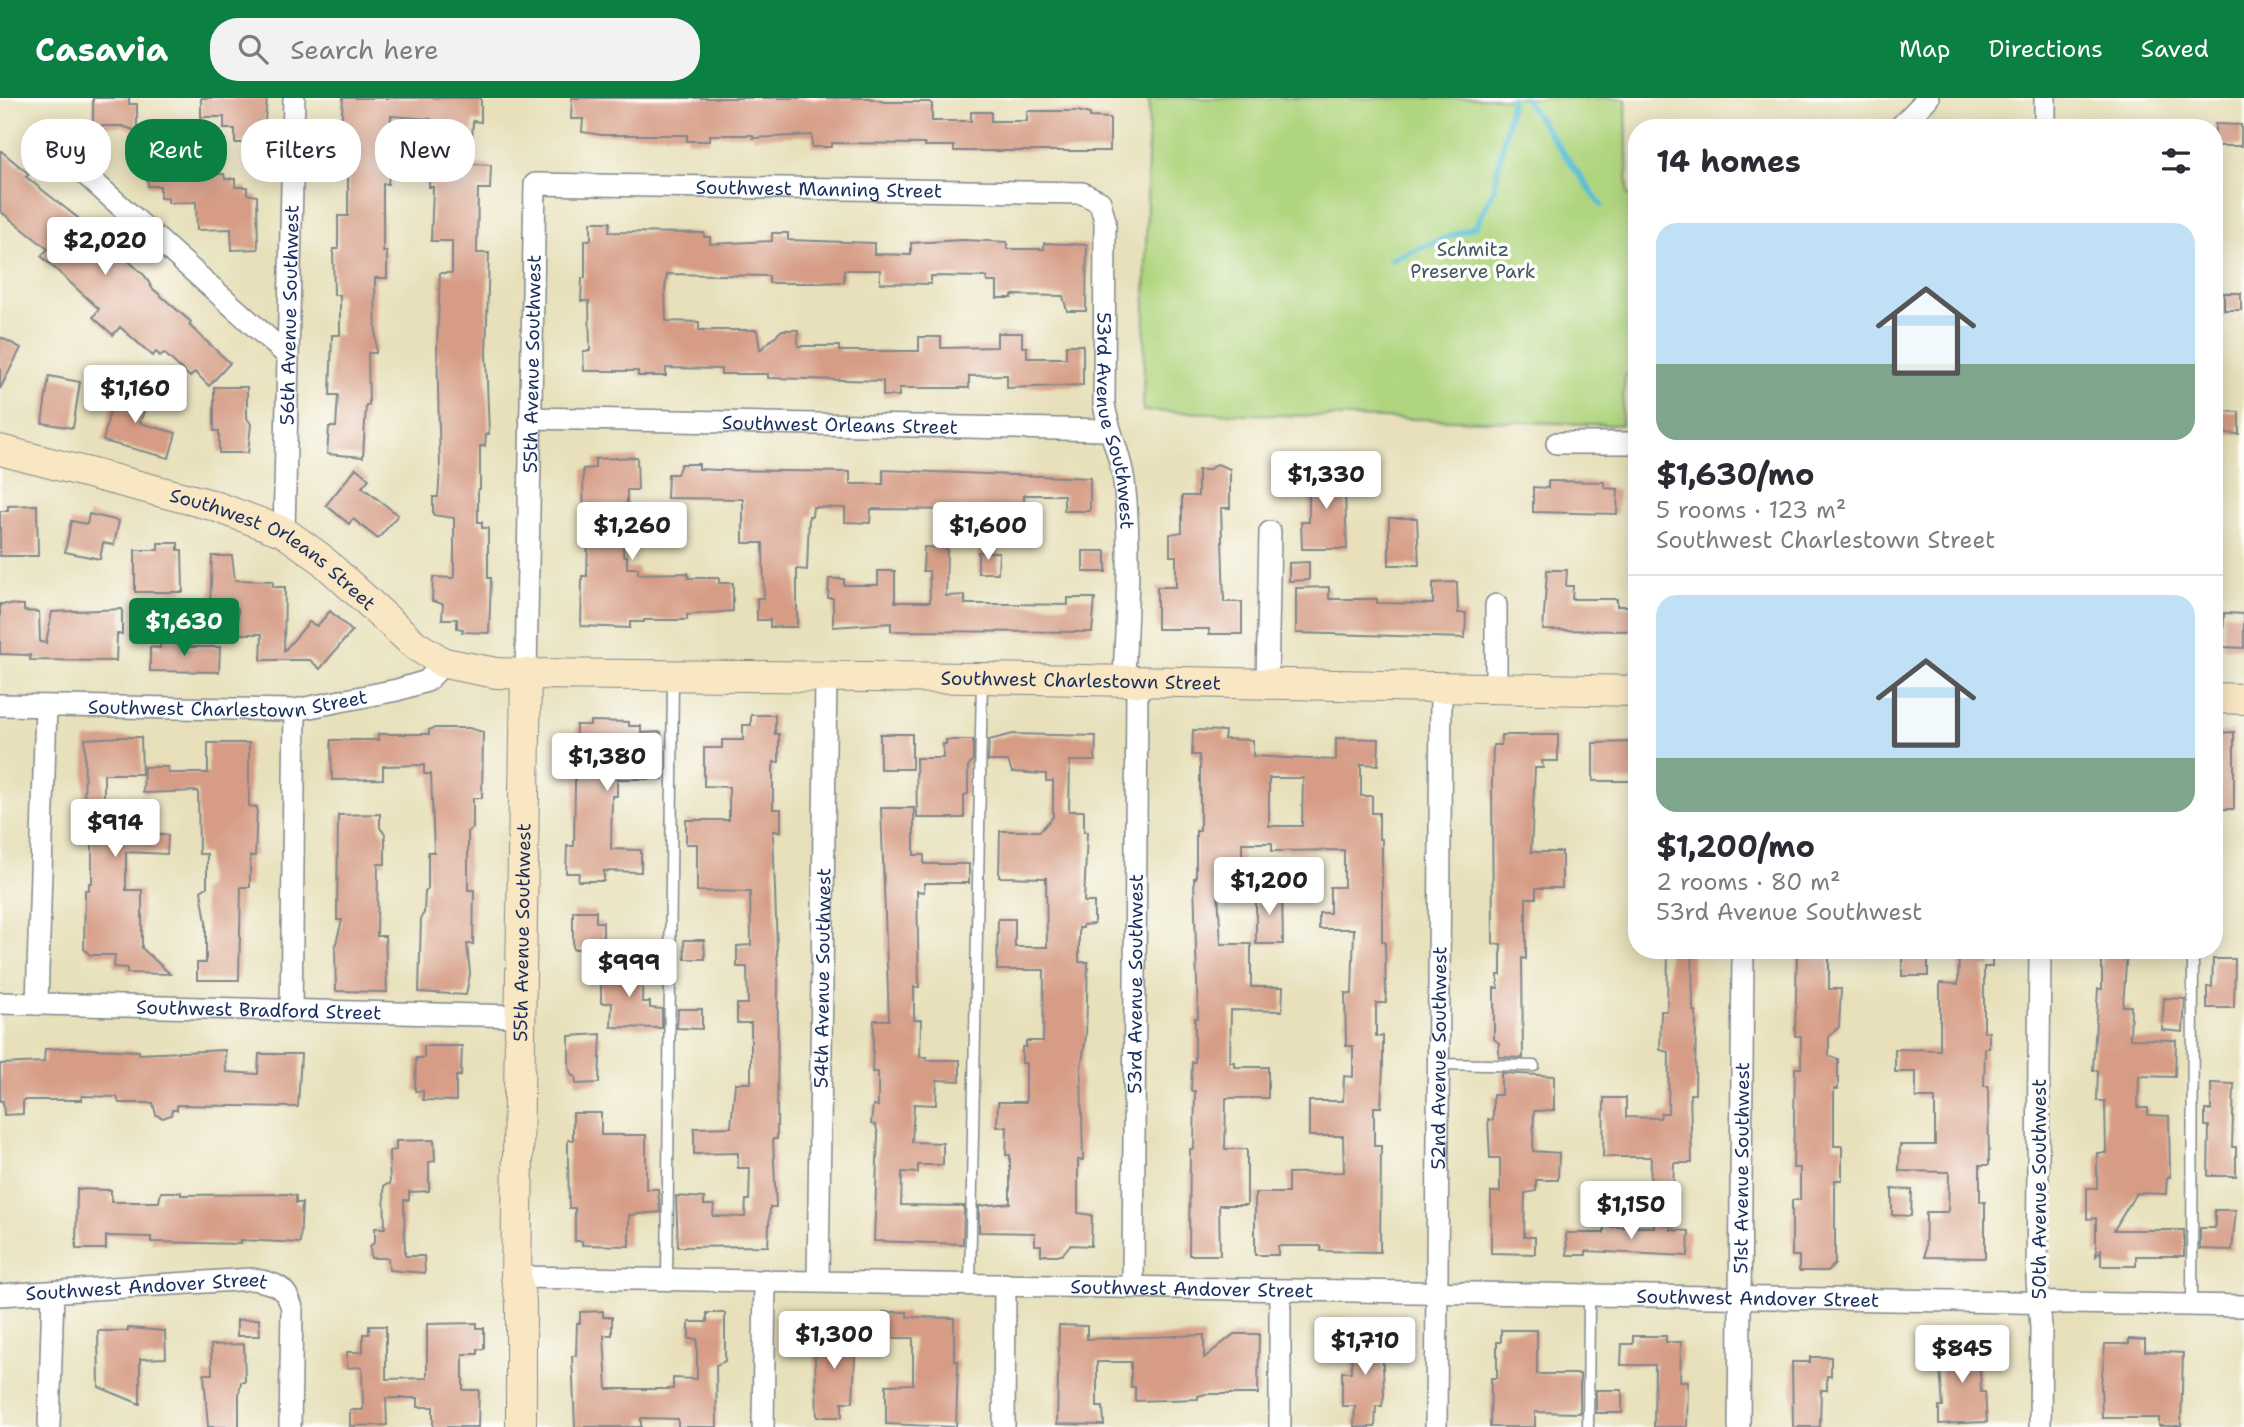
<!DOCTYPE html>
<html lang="en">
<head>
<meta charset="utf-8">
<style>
  body { margin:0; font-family:"Shantell Sans",sans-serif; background:#f2f2f3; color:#2b2b33; height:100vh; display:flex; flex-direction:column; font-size:26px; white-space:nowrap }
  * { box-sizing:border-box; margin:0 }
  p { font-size:23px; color:#7c7c81 }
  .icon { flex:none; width:38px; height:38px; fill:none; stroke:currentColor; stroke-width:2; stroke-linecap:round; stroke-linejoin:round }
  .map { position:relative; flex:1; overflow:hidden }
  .sheet { position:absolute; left:1628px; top:21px; width:595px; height:840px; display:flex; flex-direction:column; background:#fff; border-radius:28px; box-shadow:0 4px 18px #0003 }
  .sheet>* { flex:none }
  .hud { position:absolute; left:21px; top:21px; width:665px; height:63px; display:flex; gap:14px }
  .price { position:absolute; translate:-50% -60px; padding:0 16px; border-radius:7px; background:#fff; color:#222; font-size:23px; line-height:46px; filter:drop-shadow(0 2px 4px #0008) }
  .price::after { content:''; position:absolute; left:50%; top:42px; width:21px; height:16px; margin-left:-10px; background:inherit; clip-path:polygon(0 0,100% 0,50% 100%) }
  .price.selected { background:#0b8043; color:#fff }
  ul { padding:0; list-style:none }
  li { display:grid; align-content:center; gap:14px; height:371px; padding:0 28px }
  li+li { border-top:2px solid #e1e1e2 }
  li span { display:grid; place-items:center; height:217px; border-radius:21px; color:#555 }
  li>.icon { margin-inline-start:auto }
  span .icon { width:126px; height:126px; fill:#fffc; stroke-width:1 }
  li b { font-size:30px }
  h2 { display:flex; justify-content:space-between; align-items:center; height:84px; padding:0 28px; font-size:30px }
  .pill { padding:0 24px; border-radius:28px; background:#fff; box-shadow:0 4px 18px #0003; font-size:24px; line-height:63px }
  .pill.selected { background:#0b8043; color:#fff }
  header { display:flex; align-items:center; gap:42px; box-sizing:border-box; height:98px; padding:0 35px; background:#0b8043; color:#fff }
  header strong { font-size:33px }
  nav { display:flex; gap:38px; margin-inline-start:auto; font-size:24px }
  .search { width:490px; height:63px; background:#f2f2f3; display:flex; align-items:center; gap:18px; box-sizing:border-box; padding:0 24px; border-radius:28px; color:#7c7c81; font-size:26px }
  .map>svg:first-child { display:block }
  .green { fill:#b0d57f; stroke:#66826e; stroke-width:2 }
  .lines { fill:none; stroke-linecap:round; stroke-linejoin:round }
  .stream { stroke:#58bfd5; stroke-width:6 }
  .building { fill:#d69c85; fill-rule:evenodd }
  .lane-casing { stroke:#81888c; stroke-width:13 }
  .street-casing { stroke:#81888c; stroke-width:24 }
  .secondary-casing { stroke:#81888c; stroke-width:32 }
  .lane { stroke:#fff; stroke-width:10 }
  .street { stroke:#fff; stroke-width:21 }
  .secondary { stroke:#f9e7c3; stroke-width:30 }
  .labels { text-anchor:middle; stroke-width:7; stroke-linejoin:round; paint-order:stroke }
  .street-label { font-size:19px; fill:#1b2f5e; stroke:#fdfcf7 }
  .park-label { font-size:19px; fill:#405866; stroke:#fdfcf7 }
</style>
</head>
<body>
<header>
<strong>Casavia</strong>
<div class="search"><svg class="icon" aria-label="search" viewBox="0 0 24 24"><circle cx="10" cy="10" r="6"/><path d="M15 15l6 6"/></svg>Search here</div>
<nav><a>Map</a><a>Directions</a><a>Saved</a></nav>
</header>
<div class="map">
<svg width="2244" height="1329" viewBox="0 0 2244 1329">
  <rect width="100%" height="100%" fill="#fdfcf7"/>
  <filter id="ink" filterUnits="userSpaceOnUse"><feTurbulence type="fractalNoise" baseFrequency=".0143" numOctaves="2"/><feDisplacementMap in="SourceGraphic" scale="14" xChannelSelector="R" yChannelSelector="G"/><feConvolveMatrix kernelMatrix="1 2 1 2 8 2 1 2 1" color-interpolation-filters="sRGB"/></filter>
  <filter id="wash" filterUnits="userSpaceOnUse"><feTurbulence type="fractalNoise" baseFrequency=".00686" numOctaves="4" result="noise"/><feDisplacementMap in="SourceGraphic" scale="28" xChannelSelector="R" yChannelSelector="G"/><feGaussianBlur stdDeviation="1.57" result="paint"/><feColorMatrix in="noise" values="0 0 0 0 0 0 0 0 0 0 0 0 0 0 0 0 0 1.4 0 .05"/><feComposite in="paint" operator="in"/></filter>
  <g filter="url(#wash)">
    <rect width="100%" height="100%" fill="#e7e0ba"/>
    <!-- green -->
    <path class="green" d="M1149,0H1626L1628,97L1636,98V277H1625L1621,327L1143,313Z"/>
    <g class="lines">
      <!-- stream -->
      <path class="stream" d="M1524,0L1601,107
        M1390,162L1476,128L1494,91L1512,0"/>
    </g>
    <g id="blocks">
      <!-- building -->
      <path class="building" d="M93,0H129V6H137V33L122,28H93Z
        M201,0H267L263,45H235V31H224V19H201Z
        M343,0H481V24L473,23L471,66L491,67L490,91H478L477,155H489L486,257L489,336H486L485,348H480V391H478V424H482V430H488V480H491L489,535L462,534L463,531L457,530V521H442L443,506L432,503L433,479L454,480V420L433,417V399H438L440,372L437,248L440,175H452V143H431L433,89H429L431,21L391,18L390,69L388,86H383V154H387V180H375L376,255H368L369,307H366L363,359L327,356L329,329H336L338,297H330L332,237H340V197H334L333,151H338V118H348V65H339Z
        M572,0H869L885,4H929L932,6V23H971V14H991V23H1027V13H1078L1090,16V19L1110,20V53H954V48H925V46L832,45V49H812V37L753,40V37H710V43H687V37H602L582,34L583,21H571Z
        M2215,26L2241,27V48H2215Z
        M185,32L183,68H189L190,75L224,76L225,81H235V89H247V96L257,98L258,151L232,152L231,131L197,132L196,104L168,105V100H160V88H148L145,51L138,34Z
        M0,52L29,76L26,79L78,120L120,164L124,159L145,178L152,190L191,224L189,227L230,265L209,288L195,274L190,279L164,255L160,258L156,254L153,258L120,229L113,237L93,219L99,211L41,158L48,151L0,113Z
        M591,124H610L609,134L704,135V139H710V146L772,143V135H788V142L874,145V156L911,157V145L963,142L1007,144V151H1044V145L1087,147L1086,213H1067L1063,198L1012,197V200H997V184H987V179L931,178V186L880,185V172H844V184L820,185H769V178L667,176L665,190L666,223L699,224V232H757L760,252L782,232H798V248H839V253H919V239H941V250L997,249V235H1022V249H1027V260H1066V247H1083V287L1007,290V277L969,278V290H899V298H883V283L768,280V276H721V271L666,270V278H638V273H584L583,253H590L589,203H581L582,180H585V142H591Z
        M2224,195H2241V212H2224Z
        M0,239L21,250L0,291Z
        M49,278L80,284L73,330L42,325Z
        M116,286L137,291L145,310L140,325L176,335L169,360L103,343Z
        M214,289H247V320L251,326L248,355H219V333H214Z
        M2219,313L2239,314V336L2218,335Z
        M637,359L638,392H627V407H624L623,458H627V470H638V476L688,475V480H719V485H733V513L687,517V522H644V524H630V530L581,528L582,478H587L588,439H584L583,371L595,370V361Z
        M681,366H699V371L718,372L850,374V386H883V372L1090,380V413H1064V397H1024V420H997V414L969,412L871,411L870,425L845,424V410L813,409L812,418H809L807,472L797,471V529H770V522H757V500H764L763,445H743V401L667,400L668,376H677Z
        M1217,366L1230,371V410H1221L1224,504H1242V536H1209V531H1157V489H1176V458H1170V436L1182,434V398H1198V372H1208Z
        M1314,367L1344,368L1347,451H1302L1301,424H1309V385H1314Z
        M356,370L369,381L362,389L398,417L378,441L353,421L349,426L326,407Z
        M1548,383L1604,384V390L1618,391L1617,416L1533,414V389L1548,390Z
        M37,407L38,458H0V413H8V408Z
        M89,416L119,423L114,447L103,445L100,461L65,454L71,423L87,426Z
        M1389,420H1417L1419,467H1389Z
        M158,445H178V452H182L183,494H135V452H158Z
        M924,449L947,450L946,498L965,497V506H1013L1068,507V500H1095L1092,534L891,533V525L833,529V500H828L829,481H844V487H878V473H895V504H930L929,473H923Z
        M1083,453H1106V474H1083Z
        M978,454H999L998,475H978Z
        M212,458H232L235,482L273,483V489H285L284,553L309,524L317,528L330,513L352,533L320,571L310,562H261L262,536H238V510H210Z
        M1309,464V482L1289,483V465Z
        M1547,472H1567L1566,488H1573L1572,501H1617V508H1636V533L1543,532Z
        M1457,484L1458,515H1466L1465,540L1296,535V490L1329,489V501H1377V505L1433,506V485Z
        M0,506L24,507V513L39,514L40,544L46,545L52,514L122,511V536H117L116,563L30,562V557L0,556Z
        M2224,515L2244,516V550L2223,549Z
        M161,541H183V549H220L219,574L150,573V549L160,550Z
        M751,617H775V636H779V664H774L773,670V711H781V733H773L778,881L777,1041H773L776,1109H770L768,1148L678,1149L676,1098L704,1100V1107H714L713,1118L745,1119L746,1102H749L750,1070H738V1055L694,1056V1030L731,1029L735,985H751V925H737V906H748L747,869H737V848L751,847L750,794L697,793V746H686V722H729V689L704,688V650H722V642H743V627H751Z
        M590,623L629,624V628H641V635L661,634L663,659V681H617V698H612L611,751L641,752V774L604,773V783H578L579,775H566L567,748H574L576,627H590Z
        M434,630H469L483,634L482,700H473V730L468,734V792H474L473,846H467L470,876L466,897L419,894L421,819L424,815L425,794L428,791V754H434L431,676H424V667L383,668V681L332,682L331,642H378V636H429V632Z
        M1193,632L1225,633L1224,641L1253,642V658L1287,660L1336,662V640L1379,641L1378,667L1361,666V698H1372V715H1379V741H1382V843L1385,844L1386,905H1376V938H1383V967L1381,1009H1374V1048H1381L1380,1154L1321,1153V1148H1278V1157H1255V1095H1288V1075L1344,1074L1343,1038H1309V1003H1343L1344,978L1353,979V948H1346L1345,895L1352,896L1354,831H1319V815H1330V789H1344V752L1272,753V745H1242V765H1226L1225,794H1218L1221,846H1251V889H1283L1282,913L1231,912L1230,964H1234V969H1268V1000H1226L1225,1051H1247V1107H1219L1220,1157H1189L1190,1051H1194L1195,993H1191L1192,964H1195V920H1198L1194,780H1196V733H1200V668L1199,657H1192ZM1269,680H1303L1302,728H1269Z
        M2234,634V711H2214L2216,635Z
        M880,636H912V671H880Z
        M1013,636L1096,638L1095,663H1070L1069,713H1084V734H1087L1084,804H1094V826L1083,827V830H1079V864H1088L1086,938L1081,970L1083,1062H1078V1115L1092,1117L1091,1148L1070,1147L1062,1157H1041V1147H1035V1135L979,1134V1108L1010,1105V1057H1006L1007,1029H997L998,1004H1026V965H1022V949H1026V943H1043L1044,872H997L998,821H1015V849H1047L1046,780L999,779L1000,733H1040L1053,719V683H1046V676L1012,674L1008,663H988L989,642Z
        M1501,637H1558V663H1542L1543,670H1535L1531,754H1562V790H1536V800H1526V861L1522,860L1523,960L1499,959V945L1494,941V890H1498V877H1501V846H1493L1492,685L1493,647H1501Z
        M120,639H141L142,676H104V706L133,707L132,736L168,737L167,756L126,754V792H142V850L170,876L127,875V870L114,869L115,857H90L84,851L85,792H89V785H92V733L84,732L85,641Z
        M946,642H973V662L968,668V696L964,697V720H917L916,660H943V646H946Z
        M1636,644V683H1593V645Z
        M208,645H249V708L257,709L255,758H250V789H241L239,882H197V865H206V824L201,793L207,789V756H199L198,693L143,695L144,669H168V675H208Z
        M881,710H914V757H924V766H969V785H924V794L917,793L919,889H914V922H921L920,959H927V962H960V983L937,982L936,1007L914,1006L912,1044L943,1045V1067H918V1075L902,1074L901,1107L964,1108L963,1146L874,1143L878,1037L876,1027L871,1026L873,1007L878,1008V974H872L874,922H889Z
        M380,716V730L385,736V766H378L377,838H385L387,894L336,893L335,849L342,822H337L338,717Z
        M1256,791H1282L1283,846H1256Z
        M573,813H596V824H603V851H573Z
        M684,842H704L705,861H685Z
        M1668,852H1692L1693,913H1696L1695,996H1690L1692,1065H1674L1673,1091L1650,1090L1651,1059H1603L1604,1000H1626V1019L1660,1020L1661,1015H1668L1669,954L1660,952L1661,913H1667Z
        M1797,852H1829V891H1841L1839,929L1829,938V958L1838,961V991H1834V1048H1842V1082H1835V1166L1828,1173H1799V1158H1792V1102H1800V1070H1793L1795,970H1801V938H1795Z
        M1902,852H1928V878H1902Z
        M1966,852H1992V869H1984V934H1989V950H1985L1984,988H1988L1989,1067H1980V1104H1985V1160L1925,1159L1926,1114H1948L1949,1074L1899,1073L1900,1047H1935V1000H1916V974H1895V951L1940,952V885L1958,886L1959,856H1966Z
        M2102,852H2127L2123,908H2131L2130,941L2176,942L2175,979L2139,978L2138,1010H2148V1017L2169,1018L2170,1079H2167L2166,1096L2136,1095L2114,1132H2184V1158H2136V1168H2101V1152L2096,1158V1120L2087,1121V1090H2097V1055H2106L2105,1003H2097L2098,972H2093L2098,891H2102Z
        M2213,861H2235L2234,910H2207V889H2212Z
        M612,866H643L642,904H650V910L662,911V930L611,929L612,905H601V882H612Z
        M2164,900L2185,901L2183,934L2162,932Z
        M678,911H702V931L677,930Z
        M601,936L599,985L576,986L575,978H572L569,970V938Z
        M424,948H462L461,978H456V1003L423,1002V993H415L416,960H424Z
        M71,950L139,953V956L225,952L226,974L258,976L259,956H301L298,1009L177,1007V1012H172L171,1017L163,1020L156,1017L153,1005H119L117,999L82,998V1002H23V1016L4,1017L3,1003H0V966L44,964L45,951Z
        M1501,975L1554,978V1012L1534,1013L1533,1053L1559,1055L1558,1082H1536V1093L1525,1095L1524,1139H1535V1156L1491,1155V1094H1500V1060H1490L1488,1021L1493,1022V997H1501Z
        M2211,985L2234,986L2232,1049H2236V1078H2208L2209,1028H2205V1012H2211Z
        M573,1015H601V1037H646V1091H658L660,1114L629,1117V1148L582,1147V1143H575V1110H569L568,1061V1042H573Z
        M434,1042L435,1063L429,1064V1093L409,1094V1102H404L405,1158H424L425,1175L389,1172L388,1160H371L370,1148L375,1144V1130H385L384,1087L390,1086L389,1053L396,1052V1043Z
        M77,1091L111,1092V1104H159L161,1094H181V1097L288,1096L296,1098V1105H302L300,1145L241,1142V1146L151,1144V1139L106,1138V1151H76Z
        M1892,1091L1912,1092L1911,1118L1892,1117Z
        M2215,1112H2236L2232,1152L2200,1151V1130H2215Z
        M1654,1124L1671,1125V1132L1689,1133L1688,1158L1586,1153V1157H1567L1566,1135H1604V1129H1654Z
        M603,1213V1219H612V1237H604L607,1291H673V1280L697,1281V1241H689V1224H707V1215H725V1263L716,1267L717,1329H678V1321L641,1320V1329H575L572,1258H576L577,1225H580V1214Z
        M883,1214H907V1219L954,1220V1263H958L956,1329L886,1326V1287L913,1286V1240H883Z
        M259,1221L260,1238H237V1222Z
        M477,1225V1230H484V1251H478V1256H463V1292H479L478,1329H433V1309H418V1300H386L387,1327L350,1328V1312H363L362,1269L347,1270V1254H363V1236H369V1228H386V1281L427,1280V1226Z
        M1059,1227L1087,1228V1241L1204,1237V1260L1234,1236H1259L1258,1296H1206L1198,1298V1301L1135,1303V1289H1131V1264H1097V1309H1103L1104,1327L1057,1326Z
        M1353,1229H1375V1242H1382L1384,1297L1382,1308H1376L1375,1329H1354L1355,1308H1342V1274H1351Z
        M128,1230L165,1233L166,1260L140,1261V1306L99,1289L98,1233H128Z
        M814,1232L856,1236L853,1304H842V1319H817Z
        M1501,1232H1537V1276H1580V1315L1535,1314V1329H1490L1491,1280H1497V1244H1501Z
        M1633,1238H1666V1244H1681L1680,1283H1688L1687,1329H1654L1655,1267H1621L1622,1246H1633Z
        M2129,1241L2145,1242V1253L2183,1255L2181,1328H2159V1320H2102L2101,1288L2105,1246H2129Z
        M1956,1243L1979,1244L1981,1294H1985L1987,1324L1939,1326V1309H1943L1939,1256H1946V1248L1956,1249Z
        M244,1246L245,1284H241L239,1296V1329H208L204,1276H212L211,1247Z
        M1810,1259H1831V1278H1827V1292H1821L1820,1329H1793L1792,1264H1810Z
        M1596,1292H1622V1315H1596Z"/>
    </g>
  </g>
  <g filter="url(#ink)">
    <use href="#blocks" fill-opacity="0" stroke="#81888c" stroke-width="2"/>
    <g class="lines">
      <!-- lane casing -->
      <g class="lane-casing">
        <path id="lane" d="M1439,966L1534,968
          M667,1181L673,580
          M970,1185L982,583
          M2192,1207L2193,852
          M1588,1329L1589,1198"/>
      </g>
      <!-- street casing -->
      <g class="street-casing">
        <g id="street">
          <path d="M1899,30L1928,0"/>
          <path d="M2045,30V0"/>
          <path d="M67,60L287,257"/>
          <path id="s1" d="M530,320L1108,332"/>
          <path d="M1557,345H1636"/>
          <path id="s2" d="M284,434L294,0"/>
          <path id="s3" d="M526,576L535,86L1082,95L1100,104L1105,123L1104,306C1108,333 1121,357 1124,384C1132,450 1126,518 1124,584"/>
          <path d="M1267,586L1270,434"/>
          <path d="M1496,590V507"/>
          <path id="s4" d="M0,607L295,612L397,592L427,583L444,565"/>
          <path d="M2040,852L2037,1182L2041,1229L2040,1329"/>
          <path id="s5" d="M0,905L519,918"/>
          <path d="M37,906L46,609"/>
          <path d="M291,913L295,612"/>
          <path id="s6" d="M516,1179L2244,1208"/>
          <path id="s7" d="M818,1183L826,579"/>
          <path id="s8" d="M1133,1189L1137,585"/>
          <path id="s9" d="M0,1197L252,1181C273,1185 286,1187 292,1210L290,1329"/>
          <path d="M49,1329L53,1194"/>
          <path d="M763,1329L765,1182"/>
          <path d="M1004,1329L1005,1186"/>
          <path d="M1280,1329V1193"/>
          <path id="s10" d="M1436,1329L1441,589"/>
          <path id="s11" d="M1739,1329L1743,852"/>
        </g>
      </g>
      <!-- secondary casing -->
      <g class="secondary-casing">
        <g id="secondary">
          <path id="s12" d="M0,352L212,407L284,434L319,459L415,547L444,565L496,575L526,576L982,580L1636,593"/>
          <path d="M2214,600L2244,601"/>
          <path id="s13" d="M521,1329V1203L516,1179L526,576"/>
        </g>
      </g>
      <!-- lane -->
      <use href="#lane" class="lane"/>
      <!-- street -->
      <use href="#street" class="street"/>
      <!-- secondary -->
      <use href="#secondary" class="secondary"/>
    </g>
  </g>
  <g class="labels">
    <!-- street labels -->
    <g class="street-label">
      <text dy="7" stroke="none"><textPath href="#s3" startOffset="774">Southwest Manning Street</textPath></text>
      <text dy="7" stroke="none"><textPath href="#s2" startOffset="217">56th Avenue Southwest</textPath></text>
      <text dy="7" stroke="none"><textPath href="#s3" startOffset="310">55th Avenue Southwest</textPath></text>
      <text dy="7" stroke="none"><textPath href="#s3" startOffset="1278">53rd Avenue Southwest</textPath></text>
      <text dy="7" stroke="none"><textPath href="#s1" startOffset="310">Southwest Orleans Street</textPath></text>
      <text dy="7" stroke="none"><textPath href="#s12" startOffset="294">Southwest Orleans Street</textPath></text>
      <text dy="7" stroke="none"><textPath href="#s12" startOffset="1141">Southwest Charlestown Street</textPath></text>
      <text dy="7" stroke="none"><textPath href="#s4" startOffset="228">Southwest Charlestown Street</textPath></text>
      <text dy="7" stroke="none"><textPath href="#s13" startOffset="495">55th Avenue Southwest</textPath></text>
      <text dy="7" stroke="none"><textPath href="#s7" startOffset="303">54th Avenue Southwest</textPath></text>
      <text dy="7" stroke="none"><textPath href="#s8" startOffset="303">53rd Avenue Southwest</textPath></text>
      <text dy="7" stroke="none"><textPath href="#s5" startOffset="259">Southwest Bradford Street</textPath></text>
      <text dy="7" stroke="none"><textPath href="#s10" startOffset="369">52nd Avenue Southwest</textPath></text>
      <text dy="7" stroke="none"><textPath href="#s11" startOffset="259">51st Avenue Southwest</textPath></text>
      <text transform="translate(2039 1091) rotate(-90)" y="7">50th Avenue Southwest</text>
      <text dy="7" stroke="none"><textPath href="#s6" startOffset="676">Southwest Andover Street</textPath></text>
      <text dy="7" stroke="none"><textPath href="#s9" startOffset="147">Southwest Andover Street</textPath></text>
      <text dy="7" stroke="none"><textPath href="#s6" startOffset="1242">Southwest Andover Street</textPath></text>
    </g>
    <!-- park labels -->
    <g class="park-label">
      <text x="1473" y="158">Schmitz<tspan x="1473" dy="22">Preserve Park</tspan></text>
    </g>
  </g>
</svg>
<b class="price" style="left:105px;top:179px">$2,020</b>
<b class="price" style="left:135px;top:327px">$1,160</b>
<b class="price" style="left:1326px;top:413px">$1,330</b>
<b class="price" style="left:632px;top:464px">$1,260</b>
<b class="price" style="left:988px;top:464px">$1,600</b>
<b class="price selected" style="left:184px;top:560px">$1,630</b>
<b class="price" style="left:607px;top:695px">$1,380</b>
<b class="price" style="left:115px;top:761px">$914</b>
<b class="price" style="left:1269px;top:819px">$1,200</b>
<b class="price" style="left:629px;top:901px">$999</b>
<b class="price" style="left:1631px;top:1143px">$1,150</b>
<b class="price" style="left:834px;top:1273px">$1,300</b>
<b class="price" style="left:1365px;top:1279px">$1,710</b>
<b class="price" style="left:1962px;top:1287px">$845</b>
<div class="hud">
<a class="pill">Buy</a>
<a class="pill selected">Rent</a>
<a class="pill">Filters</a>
<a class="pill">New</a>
</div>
<section class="sheet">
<h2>14 homes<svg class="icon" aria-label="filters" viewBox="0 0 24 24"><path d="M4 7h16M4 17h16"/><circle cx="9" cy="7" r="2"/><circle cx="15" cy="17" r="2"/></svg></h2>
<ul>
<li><span style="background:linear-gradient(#bfe0f5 65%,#7fa58c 0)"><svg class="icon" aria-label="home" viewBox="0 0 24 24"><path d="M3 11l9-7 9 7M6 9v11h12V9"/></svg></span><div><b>$1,630/mo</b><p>5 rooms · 123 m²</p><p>Southwest Charlestown Street</p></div></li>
<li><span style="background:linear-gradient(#bfe0f5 75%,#7fa58c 0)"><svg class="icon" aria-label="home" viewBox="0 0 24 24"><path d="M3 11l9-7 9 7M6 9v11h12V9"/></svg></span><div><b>$1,200/mo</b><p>2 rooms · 80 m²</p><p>53rd Avenue Southwest</p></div></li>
</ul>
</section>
</div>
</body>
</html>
